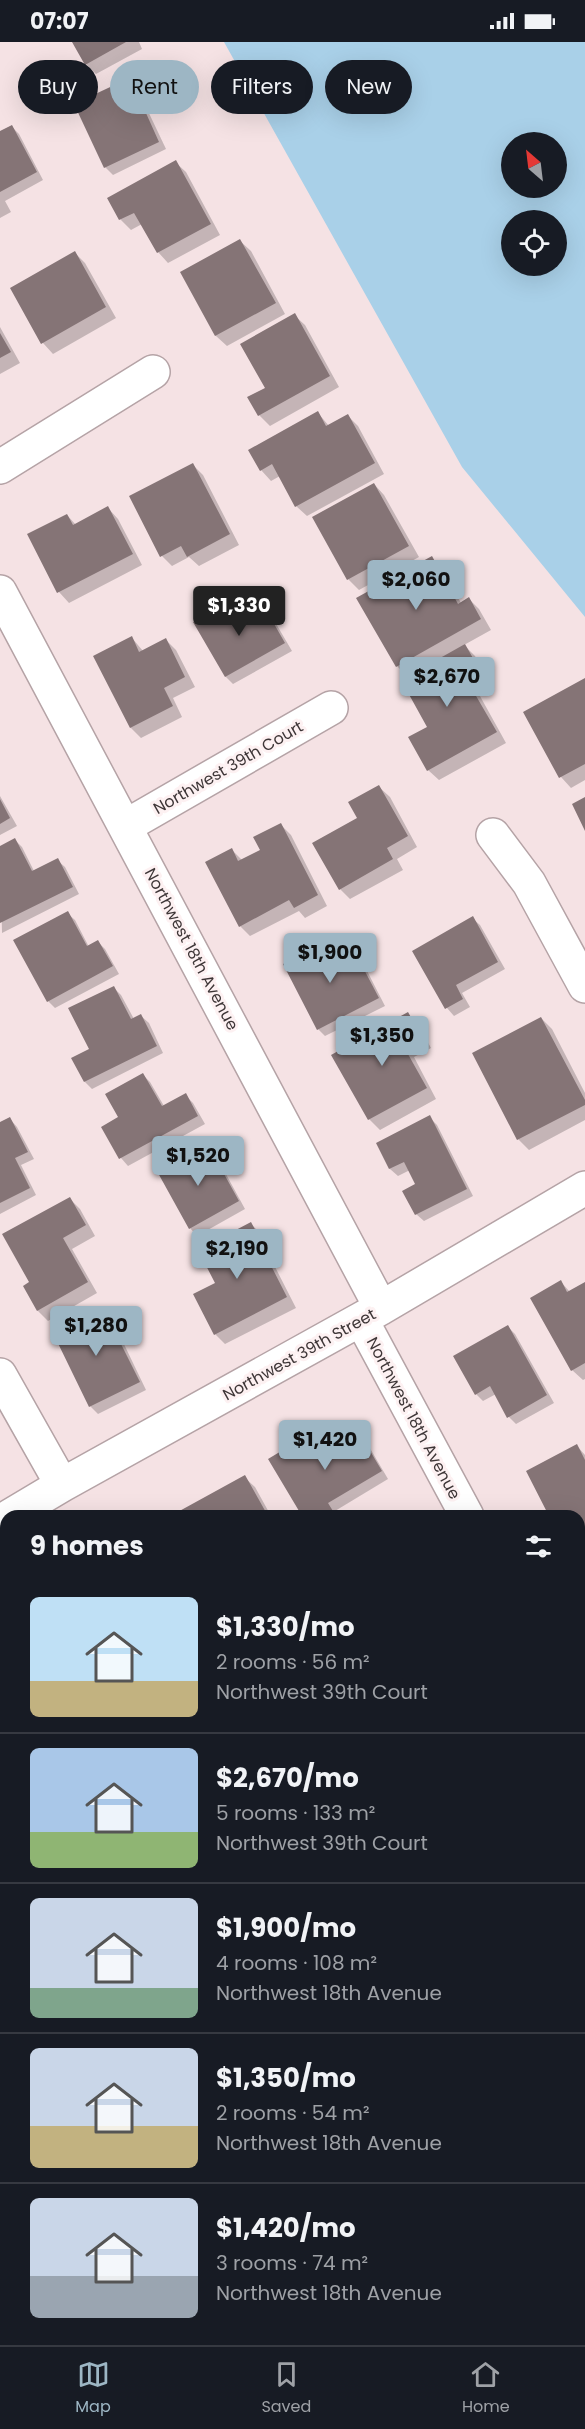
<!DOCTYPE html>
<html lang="en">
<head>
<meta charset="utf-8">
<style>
  body { margin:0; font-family:Poppins,sans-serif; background:#20242c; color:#f1f3f6; height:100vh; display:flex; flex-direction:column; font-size:22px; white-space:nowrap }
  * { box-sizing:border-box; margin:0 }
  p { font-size:20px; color:#9ea1a6 }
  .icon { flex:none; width:33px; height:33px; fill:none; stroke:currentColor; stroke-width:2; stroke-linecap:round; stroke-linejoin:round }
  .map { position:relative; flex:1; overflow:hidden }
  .details { position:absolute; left:0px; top:1468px; width:585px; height:836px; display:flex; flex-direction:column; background:#171b24; border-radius:18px 18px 0 0; box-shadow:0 6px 24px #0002 }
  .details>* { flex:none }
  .hud { position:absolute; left:18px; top:18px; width:549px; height:54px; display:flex; gap:12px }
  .needle { width:39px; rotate:332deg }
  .buttons { position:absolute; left:501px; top:90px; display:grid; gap:12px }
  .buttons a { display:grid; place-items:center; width:66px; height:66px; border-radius:50%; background:#171b24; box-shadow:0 6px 24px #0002; font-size:30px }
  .price { position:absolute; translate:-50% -51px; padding:0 14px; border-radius:6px; background:#9db6c4; color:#111; font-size:20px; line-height:39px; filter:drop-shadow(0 2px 3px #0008) }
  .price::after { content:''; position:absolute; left:50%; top:36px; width:18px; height:14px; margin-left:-9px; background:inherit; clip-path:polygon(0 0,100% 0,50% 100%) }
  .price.active { background:#222; color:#fff }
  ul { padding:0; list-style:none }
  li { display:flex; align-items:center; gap:18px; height:150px; padding:0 30px }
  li+li { border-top:2px solid #363941 }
  li span { display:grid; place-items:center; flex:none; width:168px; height:120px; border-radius:9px; color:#555 }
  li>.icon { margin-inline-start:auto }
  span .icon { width:72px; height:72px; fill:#fffc; stroke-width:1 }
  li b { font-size:26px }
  h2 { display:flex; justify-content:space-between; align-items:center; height:72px; padding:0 30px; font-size:26px }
  .pill { padding:0 21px; border-radius:27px; background:#171b24; box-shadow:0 6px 24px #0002; font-size:21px; line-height:54px }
  .pill.active { background:#9db6c4; color:#111 }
  .status { display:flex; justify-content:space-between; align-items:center; height:42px; padding:0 30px; background:#171b24; direction:ltr }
  .status svg { height:16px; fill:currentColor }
  .tab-bar { display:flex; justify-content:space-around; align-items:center; height:84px; border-top:2px solid #363941; background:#171b24; font-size:16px; color:#9ea1a6 }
  .tab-bar a { display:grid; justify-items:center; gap:3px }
  .tab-bar .active { color:#9db6c4 }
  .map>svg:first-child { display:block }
  .water { fill:#a9d0e8; fill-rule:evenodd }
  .shadow { fill:#0003 }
  .building { fill:#857476 }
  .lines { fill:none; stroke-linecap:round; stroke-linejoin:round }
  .minor-casing { stroke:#b5a3a6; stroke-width:36 }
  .path { stroke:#a69899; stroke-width:4; stroke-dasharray:6 3; stroke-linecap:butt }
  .minor { stroke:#fff; stroke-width:33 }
  .labels { text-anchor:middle; stroke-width:6; stroke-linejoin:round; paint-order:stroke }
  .street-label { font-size:16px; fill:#3e3637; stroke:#fdf1f2 }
</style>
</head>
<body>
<div class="status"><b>07:07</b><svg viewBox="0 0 49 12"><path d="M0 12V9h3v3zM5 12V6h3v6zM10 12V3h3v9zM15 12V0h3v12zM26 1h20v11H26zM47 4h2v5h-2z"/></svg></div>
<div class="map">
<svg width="585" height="2303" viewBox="0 0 585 2303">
  <rect width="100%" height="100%" fill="#f5e2e4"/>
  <!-- water -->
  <path class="water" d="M224,0H585V575L462,425ZM512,100H556V146H512ZM512,178H556V224H512Z
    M6,2132V2236L0,2239V2136Z"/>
  <!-- shadow -->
  <path class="shadow" d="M74,0H139L142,7L96,32L86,22Z
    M140,33L147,41L158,62L147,67L166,107L113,133L105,125Z
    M11,84L19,92L43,138L5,159L11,170L0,176V90Z
    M175,120L186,130L220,193L168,221L158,210L142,182L131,188L120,177L109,156Z
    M240,199L251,209L285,272L227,304L216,294L182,231Z
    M75,211L85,221L116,276L53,312L43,301L12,247Z
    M294,273L305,283L339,345L270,384L259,373L249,355L267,346Z
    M0,285L20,321L0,332Z
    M318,371L329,384L348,374L358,384L384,432L307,474L296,464L280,434L271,439L261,428L250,408Z
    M193,423L203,433L239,503L199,524L189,515L172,524L162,514Z
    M374,442L384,453L419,515L359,548L348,537L314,475Z
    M108,466L118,477L142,523L69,561L59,550L29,493L67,473L76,483Z
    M431,516L442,526L461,561L469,557L479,567L491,588L464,603L475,614L488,638L475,645L506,701L439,738L428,728L429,685L408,635L397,624Z
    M261,561L268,568L292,609L233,642L226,635L195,581L217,569L227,580Z
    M132,596L143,609L166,598L176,608L195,645L173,656L182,675L141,696L131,686L95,614Z
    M585,638V738L571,746L561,735L525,671Z
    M379,745L390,755L417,805L397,817L403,828L350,857L340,847L359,777Z
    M0,754L17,784L0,793Z
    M281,783L291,793L327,864L305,876L299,869L250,894L240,884L232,808L242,818L262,809Z
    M15,798L22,805L34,829L57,818L65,825L79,852L2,891L0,805Z
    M67,871L75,878L89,905L98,900L105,907L119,932L55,966L48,959Z
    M472,876L480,883L505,927L462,951L470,965L454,974L447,966L414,909Z
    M331,899L339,906L347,923L358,918L365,925L385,964L325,994L318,987Z
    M114,946L121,953L134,977L141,974L149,981L163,1011L92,1047L85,1040L91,1008Z
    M408,972L418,982L431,1006L414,1015L436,1057L380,1088L369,1077L333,1013Z
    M541,976L552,987L585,1051V1078L529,1108L518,1097Z
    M143,1033L150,1040L164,1064L185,1053L193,1061L205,1082L128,1124L121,1116L103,1085L120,1076Z
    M429,1075L437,1083L473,1154L424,1179L416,1172L417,1143L410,1128L398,1134L390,1127L378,1101Z
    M10,1077L17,1085L34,1117L21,1123L36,1153L0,1172V1082Z
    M207,1105L215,1112L245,1167L197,1194L190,1186Z
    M70,1157L80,1167L95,1194L72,1207L97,1251L48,1279L38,1269L31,1241Z
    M251,1182L261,1192L272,1214L270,1215L296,1266L225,1302L215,1292L217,1242Z
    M561,1240L570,1250L585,1241V1337L583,1338L572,1328Z
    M102,1266L110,1273L146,1348L98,1372L90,1364Z
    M508,1285L515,1292L554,1361L516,1382L509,1375L496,1352L483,1359L476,1352Z
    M353,1384L361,1391L388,1437L335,1469L338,1474H304L270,1418L298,1401L307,1411Z
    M577,1404L585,1413V1508L579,1511V1474H551L528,1430Z
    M244,1435L255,1445L271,1474H177L176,1473Z
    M0,1633L6,1644V1662L0,1666Z
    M6,1726V1833L0,1837V1730Z
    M579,1837L585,1848V1900L579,1903Z
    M585,2040V2050L579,2054V2044Z
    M0,2074L6,2084V2107L0,2110Z
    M6,2110V2124L0,2128V2113Z
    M585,2217V2290L579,2293V2220Z
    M0,2281L6,2290V2298H11L13,2303H0Z
    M553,2298H571L562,2303H558Z"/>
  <!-- building -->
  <path class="building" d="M72,0H126L85,23Z
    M140,31L152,55L141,60L159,100L104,126L74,62Z
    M12,83L37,130L0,150V89Z
    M176,118L211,182L157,211L134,171L119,178L107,156Z
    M240,197L276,261L215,294L180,230Z
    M75,209L106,265L41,302L10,246Z
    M295,271L330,334L258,374L247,355L265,346L240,302Z
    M0,291L11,310L0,316Z
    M318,369L326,384L348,372L375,421L295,465L272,422L260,429L248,408Z
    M193,421L230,492L187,515L181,504L160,515L129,454Z
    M374,441L409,504L347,538L312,475Z
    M108,464L133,512L57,551L27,492L67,472L73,483Z
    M432,514L458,562L469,555L481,577L396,625L356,556Z
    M261,559L285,601L225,635L193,580L218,567L224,580Z
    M132,594L139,610L166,596L185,635L164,646L173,664L130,686L93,614Z
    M465,602L479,627L465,635L497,690L427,729L408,695L427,685L401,638Z
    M585,636V722L559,736L523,670Z
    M379,743L408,794L387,806L393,817L339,848L312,801L357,776L348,760Z
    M585,755V789L572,762Z
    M0,757L10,776L0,782Z
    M281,781L318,853L294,866L289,858L239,885L205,820L232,806L238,819L260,808L253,795Z
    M15,796L32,829L58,816L73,845L0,881V804Z
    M68,869L87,904L98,898L113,924L47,960L13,898Z
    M473,874L498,920L456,943L463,957L445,967L412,909Z
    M332,897L345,923L358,916L379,956L317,988L283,922Z
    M114,944L131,977L141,972L157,1004L84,1040L71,1016L89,1007L68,966Z
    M408,970L422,995L404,1005L427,1046L368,1078L331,1013Z
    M541,975L585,1058V1063L517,1098L472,1011Z
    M143,1031L162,1064L186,1051L198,1074L119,1117L101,1085L118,1075L105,1052Z
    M430,1073L467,1147L415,1173L402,1149L415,1142L404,1120L389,1127L376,1101Z
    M10,1075L28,1110L15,1116L30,1146L0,1161V1080Z
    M208,1103L239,1159L189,1187L158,1131Z
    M70,1155L86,1183L63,1196L88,1240L37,1269L23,1244L29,1240L2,1192Z
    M251,1180L263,1203L261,1204L287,1255L214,1293L193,1252L215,1241L198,1208Z
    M561,1238L567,1250L585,1240V1321L571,1329L530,1256Z
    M102,1264L140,1340L89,1365L52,1289Z
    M508,1283L547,1353L507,1376L490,1344L475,1353L453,1314Z
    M354,1382L382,1429L328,1461L336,1474H302L268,1417L298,1399L305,1411Z
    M577,1402L585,1418V1492L579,1496V1474H549L526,1429Z
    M245,1433L268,1474H175L174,1472Z
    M6,1725V1817L0,1821V1728Z
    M579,1840L585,1851V1889L579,1892Z
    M585,1933V1967L579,1957V1937Z
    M579,1989L585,2000V2039L579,2042Z
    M6,1999V2057L0,2046V2002Z
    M0,2079L6,2090V2108L0,2112Z
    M585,2215V2274L579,2277V2219Z
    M0,2285L6,2298L10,2303H0Z
    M27,2298H110L113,2303H30Z
    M447,2298H531L533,2303H450Z"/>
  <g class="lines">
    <!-- minor casing -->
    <g class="minor-casing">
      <path id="minor" d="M0,425L153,330
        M0,550L381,1266
        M126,784L331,666
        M493,793L529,841L585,944
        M361,1277L467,1474
        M0,1333L62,1443
        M10,1474L62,1443L381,1266L585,1146
        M579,1583L585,1579
        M579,1680L585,1691
        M0,1918L6,1914
        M579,2117L585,2114
        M260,2303L268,2298"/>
    </g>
    <!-- path -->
    <path class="path" d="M579,1741L585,1751"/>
    <!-- minor -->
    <use href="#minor" class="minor"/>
  </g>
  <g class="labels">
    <!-- street labels -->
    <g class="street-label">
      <text transform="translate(228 725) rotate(-30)" y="6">Northwest 39th Court</text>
      <text transform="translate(192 907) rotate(62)" y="6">Northwest 18th Avenue</text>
      <text transform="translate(299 1312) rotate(-29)" y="6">Northwest 39th Street</text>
      <text transform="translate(414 1376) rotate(62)" y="6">Northwest 18th Avenue</text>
    </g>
  </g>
</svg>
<div class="buttons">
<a><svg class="needle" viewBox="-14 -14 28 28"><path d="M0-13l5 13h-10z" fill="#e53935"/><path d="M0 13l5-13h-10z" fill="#9ea1a6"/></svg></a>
<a><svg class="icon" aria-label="locate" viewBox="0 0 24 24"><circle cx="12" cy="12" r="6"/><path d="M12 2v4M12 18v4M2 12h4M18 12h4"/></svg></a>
</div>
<b class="price" style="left:416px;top:569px">$2,060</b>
<b class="price active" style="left:239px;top:595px">$1,330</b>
<b class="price" style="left:447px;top:666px">$2,670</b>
<b class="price" style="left:330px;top:942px">$1,900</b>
<b class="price" style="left:382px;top:1025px">$1,350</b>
<b class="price" style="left:198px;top:1145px">$1,520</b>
<b class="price" style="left:237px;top:1238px">$2,190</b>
<b class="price" style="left:96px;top:1315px">$1,280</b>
<b class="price" style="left:325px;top:1429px">$1,420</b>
<div class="hud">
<a class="pill">Buy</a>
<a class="pill active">Rent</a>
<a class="pill">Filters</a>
<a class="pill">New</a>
</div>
<section class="details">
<h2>9 homes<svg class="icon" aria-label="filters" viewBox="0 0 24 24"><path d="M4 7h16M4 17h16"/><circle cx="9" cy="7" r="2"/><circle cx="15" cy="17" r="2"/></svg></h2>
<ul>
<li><span style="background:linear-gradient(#bfe0f5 70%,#c2b280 0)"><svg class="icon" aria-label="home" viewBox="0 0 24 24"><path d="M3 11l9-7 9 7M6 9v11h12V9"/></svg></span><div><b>$1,330/mo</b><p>2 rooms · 56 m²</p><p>Northwest 39th Court</p></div></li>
<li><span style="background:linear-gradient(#a9c7e8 70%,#8fb573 0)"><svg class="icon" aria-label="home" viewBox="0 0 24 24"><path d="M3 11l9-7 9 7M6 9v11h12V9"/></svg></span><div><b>$2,670/mo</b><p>5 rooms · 133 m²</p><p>Northwest 39th Court</p></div></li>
<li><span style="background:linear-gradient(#c9d6e8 75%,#7fa58c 0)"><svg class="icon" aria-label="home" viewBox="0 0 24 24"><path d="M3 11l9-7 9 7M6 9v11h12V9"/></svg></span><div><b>$1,900/mo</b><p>4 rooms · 108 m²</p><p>Northwest 18th Avenue</p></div></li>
<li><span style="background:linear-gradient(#c9d6e8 65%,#c2b280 0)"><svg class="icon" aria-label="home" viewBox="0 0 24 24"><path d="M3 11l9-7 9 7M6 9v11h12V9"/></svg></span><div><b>$1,350/mo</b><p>2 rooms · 54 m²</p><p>Northwest 18th Avenue</p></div></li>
<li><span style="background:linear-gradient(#c9d6e8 65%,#9aa5b1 0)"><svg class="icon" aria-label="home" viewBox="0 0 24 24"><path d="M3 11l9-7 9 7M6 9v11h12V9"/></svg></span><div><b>$1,420/mo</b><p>3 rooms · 74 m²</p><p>Northwest 18th Avenue</p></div></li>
</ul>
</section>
</div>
<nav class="tab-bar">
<a class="active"><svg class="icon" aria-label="map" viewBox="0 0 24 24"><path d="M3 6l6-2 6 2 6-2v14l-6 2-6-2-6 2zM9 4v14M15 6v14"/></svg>Map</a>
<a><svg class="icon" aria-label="saved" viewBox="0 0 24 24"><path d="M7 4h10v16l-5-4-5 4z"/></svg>Saved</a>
<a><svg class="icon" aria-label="home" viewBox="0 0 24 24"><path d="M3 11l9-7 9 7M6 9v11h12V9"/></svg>Home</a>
</nav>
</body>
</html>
